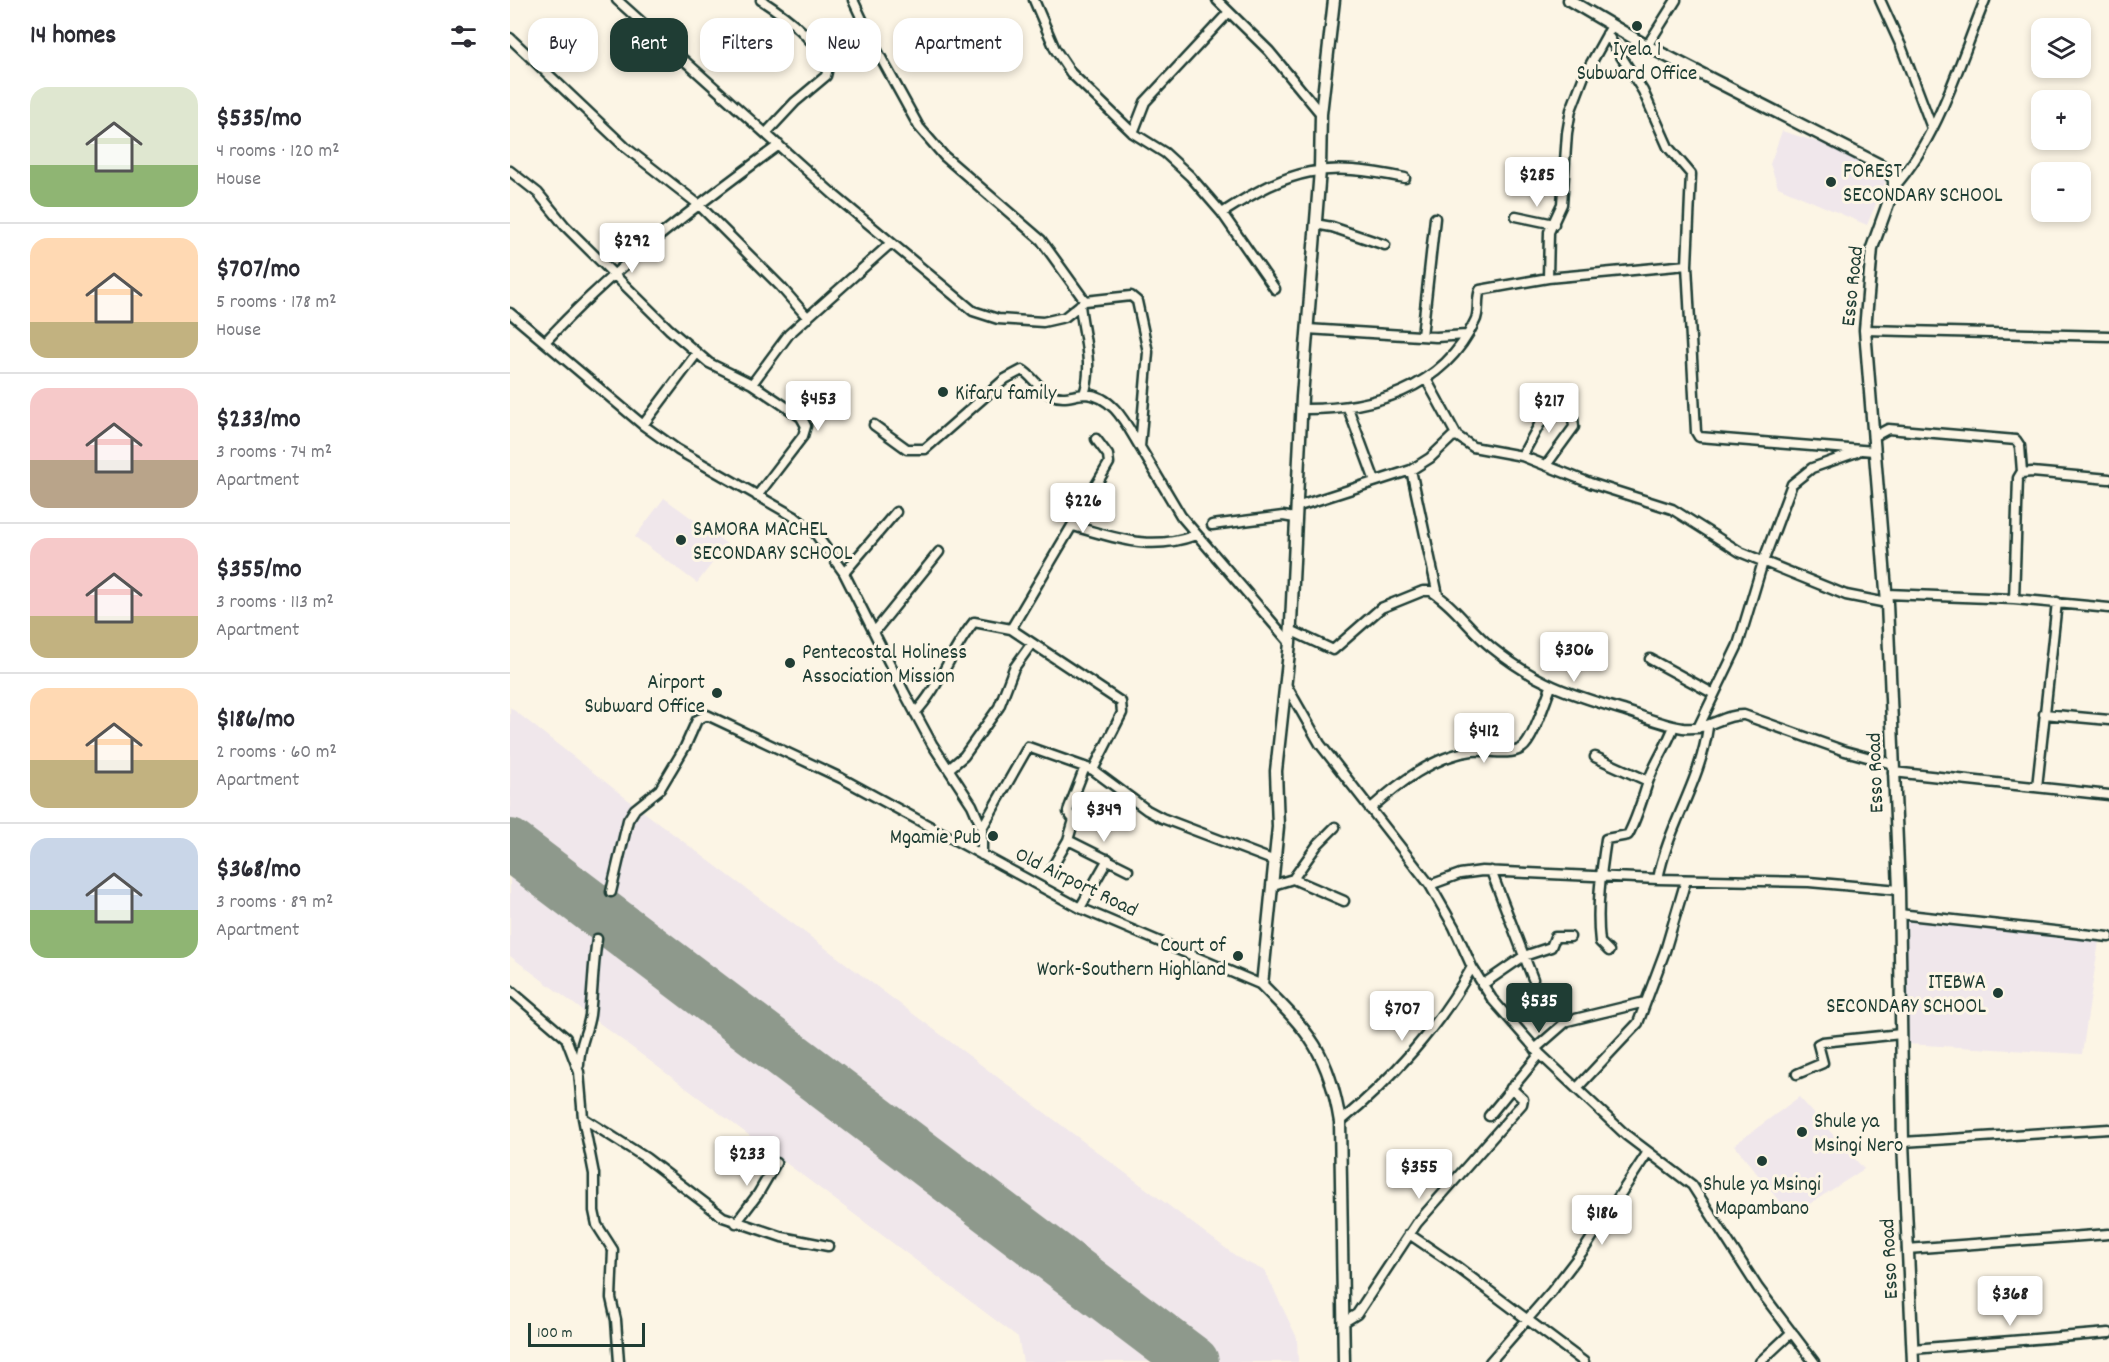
<!DOCTYPE html>
<html lang="en">
<head>
<meta charset="utf-8">
<style>
  body { margin:0; font-family:Dekko,sans-serif; background:#f2f2f3; color:#2b2b33; height:100vh; display:flex; flex-direction:column; font-size:22px; white-space:nowrap }
  * { box-sizing:border-box; margin:0 }
  p { font-size:20px; color:#7c7c81 }
  .icon { flex:none; width:33px; height:33px; fill:none; stroke:currentColor; stroke-width:2; stroke-linecap:round; stroke-linejoin:round }
  .map { position:relative; flex:1; overflow:hidden }
  .panel { display:flex; flex-direction:column; background:#fff; width:510px }
  .panel>* { flex:none }
  .top-card { position:absolute; left:18px; top:18px; width:570px; height:54px; display:flex; gap:12px }
  .tools { position:absolute; left:1521px; top:18px; display:grid; gap:12px }
  .tools a { display:grid; place-items:center; width:60px; height:60px; border-radius:12px; background:#fff; box-shadow:0 3px 9px #0003; font-size:30px }
  .scale { position:absolute; left:18px; bottom:15px; width:117px; box-sizing:border-box; padding-left:6px; border:3px solid #1f3d34; border-top:0; font-size:16px; line-height:21px; white-space:nowrap; color:#1f3d34; -webkit-text-stroke:4px #fcf5e5; paint-order:stroke }
  .price { position:absolute; translate:-50% -51px; padding:0 14px; border-radius:6px; background:#fff; color:#222; font-size:20px; line-height:39px; filter:drop-shadow(0 2px 3px #0008) }
  .price::after { content:''; position:absolute; left:50%; top:36px; width:18px; height:14px; margin-left:-9px; background:inherit; clip-path:polygon(0 0,100% 0,50% 100%) }
  .price.current { background:#1f3d34; color:#fff }
  ul { padding:0; list-style:none }
  li { display:flex; align-items:center; gap:18px; height:150px; padding:0 30px }
  li+li { border-top:2px solid #e1e1e2 }
  li span { display:grid; place-items:center; flex:none; width:168px; height:120px; border-radius:18px; color:#555 }
  li>.icon { margin-inline-start:auto }
  span .icon { width:72px; height:72px; fill:#fffc; stroke-width:1 }
  li b { font-size:26px }
  h2 { display:flex; justify-content:space-between; align-items:center; height:72px; padding:0 30px; font-size:26px }
  .chip { padding:0 21px; border-radius:18px; background:#fff; box-shadow:0 3px 9px #0003; font-size:21px; line-height:54px }
  .chip.current { background:#1f3d34; color:#fff }
  main { display:flex; flex:1; min-height:0 }
  .map>svg:first-child { display:block }
  .built { fill:#f0e7eb }
  .lines { fill:none; stroke-linecap:round; stroke-linejoin:round }
  .runway { stroke:#8e998c; stroke-width:52 }
  .minor-casing { stroke:#1f3d34; stroke-width:13 }
  .tertiary-casing { stroke:#1f3d34; stroke-width:15 }
  .minor { stroke:#fcf5e5; stroke-width:8 }
  .tertiary { stroke:#fcf5e5; stroke-width:10 }
  .poi-dot { fill:#1f3d34; stroke:#fcf5e5; stroke-width:2 }
  .labels { text-anchor:middle; stroke-width:6; stroke-linejoin:round; paint-order:stroke }
  .poi-label { font-size:21px; fill:#1f3d34; stroke:#fcf5e5; text-anchor:start }
  .street-label { font-size:21px; fill:#1f3d34; stroke:#fcf5e5 }
</style>
</head>
<body>
<main>
<section class="panel">
<h2>14 homes<svg class="icon" aria-label="filters" viewBox="0 0 24 24"><path d="M4 7h16M4 17h16"/><circle cx="9" cy="7" r="2"/><circle cx="15" cy="17" r="2"/></svg></h2>
<ul>
<li><span style="background:linear-gradient(#dfe7d0 65%,#8fb573 0)"><svg class="icon" aria-label="home" viewBox="0 0 24 24"><path d="M3 11l9-7 9 7M6 9v11h12V9"/></svg></span><div><b>$535/mo</b><p>4 rooms · 120 m²</p><p>House</p></div></li>
<li><span style="background:linear-gradient(#ffd9b3 70%,#c2b280 0)"><svg class="icon" aria-label="home" viewBox="0 0 24 24"><path d="M3 11l9-7 9 7M6 9v11h12V9"/></svg></span><div><b>$707/mo</b><p>5 rooms · 178 m²</p><p>House</p></div></li>
<li><span style="background:linear-gradient(#f6c9c9 60%,#b9a48a 0)"><svg class="icon" aria-label="home" viewBox="0 0 24 24"><path d="M3 11l9-7 9 7M6 9v11h12V9"/></svg></span><div><b>$233/mo</b><p>3 rooms · 74 m²</p><p>Apartment</p></div></li>
<li><span style="background:linear-gradient(#f6c9c9 65%,#c2b280 0)"><svg class="icon" aria-label="home" viewBox="0 0 24 24"><path d="M3 11l9-7 9 7M6 9v11h12V9"/></svg></span><div><b>$355/mo</b><p>3 rooms · 113 m²</p><p>Apartment</p></div></li>
<li><span style="background:linear-gradient(#ffd9b3 60%,#c2b280 0)"><svg class="icon" aria-label="home" viewBox="0 0 24 24"><path d="M3 11l9-7 9 7M6 9v11h12V9"/></svg></span><div><b>$186/mo</b><p>2 rooms · 60 m²</p><p>Apartment</p></div></li>
<li><span style="background:linear-gradient(#c9d6e8 60%,#8fb573 0)"><svg class="icon" aria-label="home" viewBox="0 0 24 24"><path d="M3 11l9-7 9 7M6 9v11h12V9"/></svg></span><div><b>$368/mo</b><p>3 rooms · 89 m²</p><p>Apartment</p></div></li>
</ul>
</section>
<div class="map">
<svg width="1599" height="1362" viewBox="0 0 1599 1362">
  <rect width="100%" height="100%" fill="#fcf5e5"/>
  <filter id="ink" filterUnits="userSpaceOnUse"><feTurbulence type="fractalNoise" baseFrequency=".0167" numOctaves="2"/><feDisplacementMap in="SourceGraphic" scale="12" xChannelSelector="R" yChannelSelector="G"/><feConvolveMatrix kernelMatrix="1 2 1 2 8 2 1 2 1" color-interpolation-filters="sRGB"/></filter>
  <g filter="url(#ink)">
    <!-- built -->
    <path class="built" d="M1272,131L1320,146L1378,176L1357,225L1268,187L1260,164Z
      M154,498L217,544L187,583L125,537Z
      M0,707L126,806L730,1259L755,1271L787,1338L788,1362H513L508,1337L0,956Z
      M1393,919L1589,941L1572,1054L1396,1044Z
      M1289,1097L1354,1169L1281,1216L1224,1145Z"/>
    <g class="lines">
      <!-- runway -->
      <path class="runway" d="M0,845L683,1362"/>
      <!-- minor casing -->
      <g class="minor-casing">
        <path id="minor" d="M107,0L324,195L463,311L488,319L533,322L555,317L575,301L621,296L627,301L638,352L630,447L671,516L780,643
          M251,0C277,17 309,40 317,72L316,76L285,102L257,132
          M343,0L365,47L409,127L434,156L531,240L575,301
          M524,0L545,49L561,73L623,133L655,153L680,176L712,213C782,168 814,161 895,178
          M707,0L759,51L811,114
          M1370,0L1391,46L1422,128
          M1097,34L1133,91L1158,147L1181,174L1177,265L1186,432L1189,437L1364,451
          M0,38L115,147L188,204L271,287L298,318
          M1137,46L1166,0
          M623,133L635,102L719,12
          M0,171L28,193L55,226L159,329L199,363L242,384L291,417L296,426L293,436L247,496
          M1384,187C1428,138 1450,61 1475,0
          M712,213L765,289
          M1006,216L1044,224
          M805,224L822,227L875,245
          M1038,278L1177,265
          M570,305C573,334 584,366 574,394
          M0,313L133,425L168,450L285,517L305,533L334,573L394,692L422,744L462,805L472,828V855
          M797,329L926,337L956,335
          M1355,330L1599,336
          M912,336L925,218
          M36,341C105,266 186,206 269,145
          M916,379L947,436
          M242,384L279,334L381,243
          M838,408L865,481
          M791,409C861,410 933,390 965,321C970,312 966,299 970,290L1038,278L1039,232L1052,204L1057,133L1061,110L1074,76L1099,31
          M133,425L187,353
          M364,425L397,449H415L495,379L512,370C523,376 528,389 540,394C555,401 563,394 576,394C604,396 617,426 630,447
          M1363,437L1378,429L1506,440L1510,446L1512,472
          M1012,456L1029,425L1049,400L1063,418L1064,427L1037,464
          M901,470L928,595
          M786,507L901,470L920,458L942,437L947,436L963,447L1012,456L1080,483L1162,509L1230,552L1336,595L1377,603
          M702,525L773,516L785,518
          M563,526C607,538 640,552 686,535
          M334,573L386,512
          M1377,594L1504,599L1599,608
          M1504,599L1508,478L1511,473L1522,472L1599,479
          M501,629L599,463L598,455L586,439
          M780,630L823,650L871,608L913,591H921C944,605 960,630 981,647C1028,685 1060,694 1116,711C1135,717 1153,725 1173,728C1198,731 1212,714 1234,715L1335,751L1383,764
          M365,631L429,552
          M1140,659L1204,694
          M775,683L810,744L920,885L944,927L962,967L982,999L1030,1054L1116,1135L1182,1185L1248,1288L1304,1362
          M405,713C430,687 441,650 464,622L501,629L611,702L612,713L583,770L637,810L652,818L765,861
          M1534,714L1599,720
          M1188,728L1228,645L1253,562L1282,484L1302,468L1347,452
          M1085,757L1138,781
          M440,768L454,756L489,707L504,668L522,643
          M1383,772L1599,795
          M1527,787L1547,602
          M860,809C888,784 923,756 962,751C977,749 998,757 1012,748C1023,741 1035,701 1041,687
          M472,828L518,747L583,770
          M558,840L618,870
          M543,866L558,840L564,820L558,812L559,808L575,767
          M981,871L1023,979
          M783,879L808,844L825,827
          M1148,879C1158,826 1191,781 1198,727
          M763,885L783,879L834,901
          M920,885L950,874L972,871L1148,879L1299,882L1389,890
          M101,892L118,820L125,809L150,789L175,747L187,720L197,715L331,778L570,908L752,985
          M570,908L598,859
          M1389,914L1599,937
          M1099,951L1090,942C1086,908 1091,872 1096,839L1118,835C1127,818 1132,800 1138,782C1145,762 1157,746 1164,726
          M972,985L1014,956L1041,947L1045,937H1060
          M0,990L56,1038L69,1072L73,1118L84,1174V1211L87,1225L103,1250L101,1298L106,1320L109,1362
          M1025,1049L1057,1021L1135,1002
          M69,1065C69,1044 77,1034 80,1015C83,989 83,964 87,939
          M1287,1074L1313,1063L1308,1044L1312,1042L1391,1034
          M1067,1088L1128,1023L1155,951L1176,880
          M979,1116L1030,1054
          M73,1118L136,1158L213,1217L272,1237L318,1246
          M830,1122C881,1080 930,1026 962,967
          M1393,1142L1599,1129
          M226,1223L248,1194L266,1163
          M899,1234L946,1266L1074,1362
          M1397,1249L1599,1234
          M834,1322L847,1314L907,1223L1012,1104L1013,1099L1001,1088
          M1403,1349L1599,1333
          M980,1362L1042,1291L1075,1248L1138,1152
          M1250,1362L1282,1332"/>
      </g>
      <!-- tertiary casing -->
      <g class="tertiary-casing">
        <path id="tertiary" d="M824,0L811,114L810,170L792,397L780,643L766,771L768,827L752,985C799,1032 819,1053 830,1122L834,1362
          M1059,0L1137,46L1372,166L1384,179V187L1362,248L1355,330L1377,603L1389,890L1393,1142L1403,1362"/>
      </g>
      <!-- minor -->
      <use href="#minor" class="minor"/>
      <!-- tertiary -->
      <use href="#tertiary" class="tertiary"/>
    </g>
  </g>
  <!-- markers -->
  <g class="poi-dot">
    <circle cx="1127" cy="26" r="6"/>
    <circle cx="1321" cy="182" r="6"/>
    <circle cx="433" cy="392" r="6"/>
    <circle cx="171" cy="540" r="6"/>
    <circle cx="280" cy="663" r="6"/>
    <circle cx="207" cy="693" r="6"/>
    <circle cx="483" cy="836" r="6"/>
    <circle cx="728" cy="956" r="6"/>
    <circle cx="1488" cy="993" r="6"/>
    <circle cx="1292" cy="1132" r="6"/>
    <circle cx="1252" cy="1161" r="6"/>
  </g>
  <g class="labels">
    <!-- poi labels -->
    <g class="poi-label">
      <text x="1127" y="55" text-anchor="middle">Iyela 1<tspan x="1127" dy="24">Subward Office</tspan></text>
      <text x="1333" y="177">FOREST<tspan x="1333" dy="24">SECONDARY SCHOOL</tspan></text>
      <text x="445" y="399">Kifaru family</text>
      <text x="183" y="535">SAMORA MACHEL<tspan x="183" dy="24">SECONDARY SCHOOL</tspan></text>
      <text x="292" y="658">Pentecostal Holiness<tspan x="292" dy="24">Association Mission</tspan></text>
      <text x="195" y="688" text-anchor="end">Airport<tspan x="195" dy="24">Subward Office</tspan></text>
      <text x="471" y="843" text-anchor="end">Mgamie Pub</text>
      <text x="716" y="951" text-anchor="end">Court of<tspan x="716" dy="24">Work-Southern Highland</tspan></text>
      <text x="1476" y="988" text-anchor="end">ITEBWA<tspan x="1476" dy="24">SECONDARY SCHOOL</tspan></text>
      <text x="1304" y="1127">Shule ya<tspan x="1304" dy="24">Msingi Nero</tspan></text>
      <text x="1252" y="1190" text-anchor="middle">Shule ya Msingi<tspan x="1252" dy="24">Mapambano</tspan></text>
    </g>
    <!-- street labels -->
    <g class="street-label">
      <text transform="translate(1341 286) rotate(-84)" y="7">Esso Road</text>
      <text transform="translate(1364 773) rotate(-92)" y="7">Esso Road</text>
      <text transform="translate(567 881) rotate(26)" y="7">Old Airport Road</text>
      <text transform="translate(1378 1259) rotate(-93)" y="7">Esso Road</text>
    </g>
  </g>
</svg>
<div class="tools">
<a><svg class="icon" aria-label="layers" viewBox="0 0 24 24"><path d="M12 4l9 5-9 5-9-5zM3 14l9 5 9-5"/></svg></a>
<a>+</a>
<a>−</a>
</div>
<div class="scale">100 m</div>
<b class="price" style="left:1027px;top:208px">$285</b>
<b class="price" style="left:122px;top:274px">$292</b>
<b class="price" style="left:308px;top:432px">$453</b>
<b class="price" style="left:1039px;top:434px">$217</b>
<b class="price" style="left:573px;top:534px">$226</b>
<b class="price" style="left:1064px;top:683px">$306</b>
<b class="price" style="left:974px;top:764px">$412</b>
<b class="price" style="left:594px;top:843px">$349</b>
<b class="price current" style="left:1029px;top:1034px">$535</b>
<b class="price" style="left:892px;top:1042px">$707</b>
<b class="price" style="left:237px;top:1187px">$233</b>
<b class="price" style="left:909px;top:1200px">$355</b>
<b class="price" style="left:1092px;top:1246px">$186</b>
<b class="price" style="left:1500px;top:1327px">$368</b>
<div class="top-card">
<a class="chip">Buy</a>
<a class="chip current">Rent</a>
<a class="chip">Filters</a>
<a class="chip">New</a>
<a class="chip">Apartment</a>
</div>
</div>
</main>
</body>
</html>
